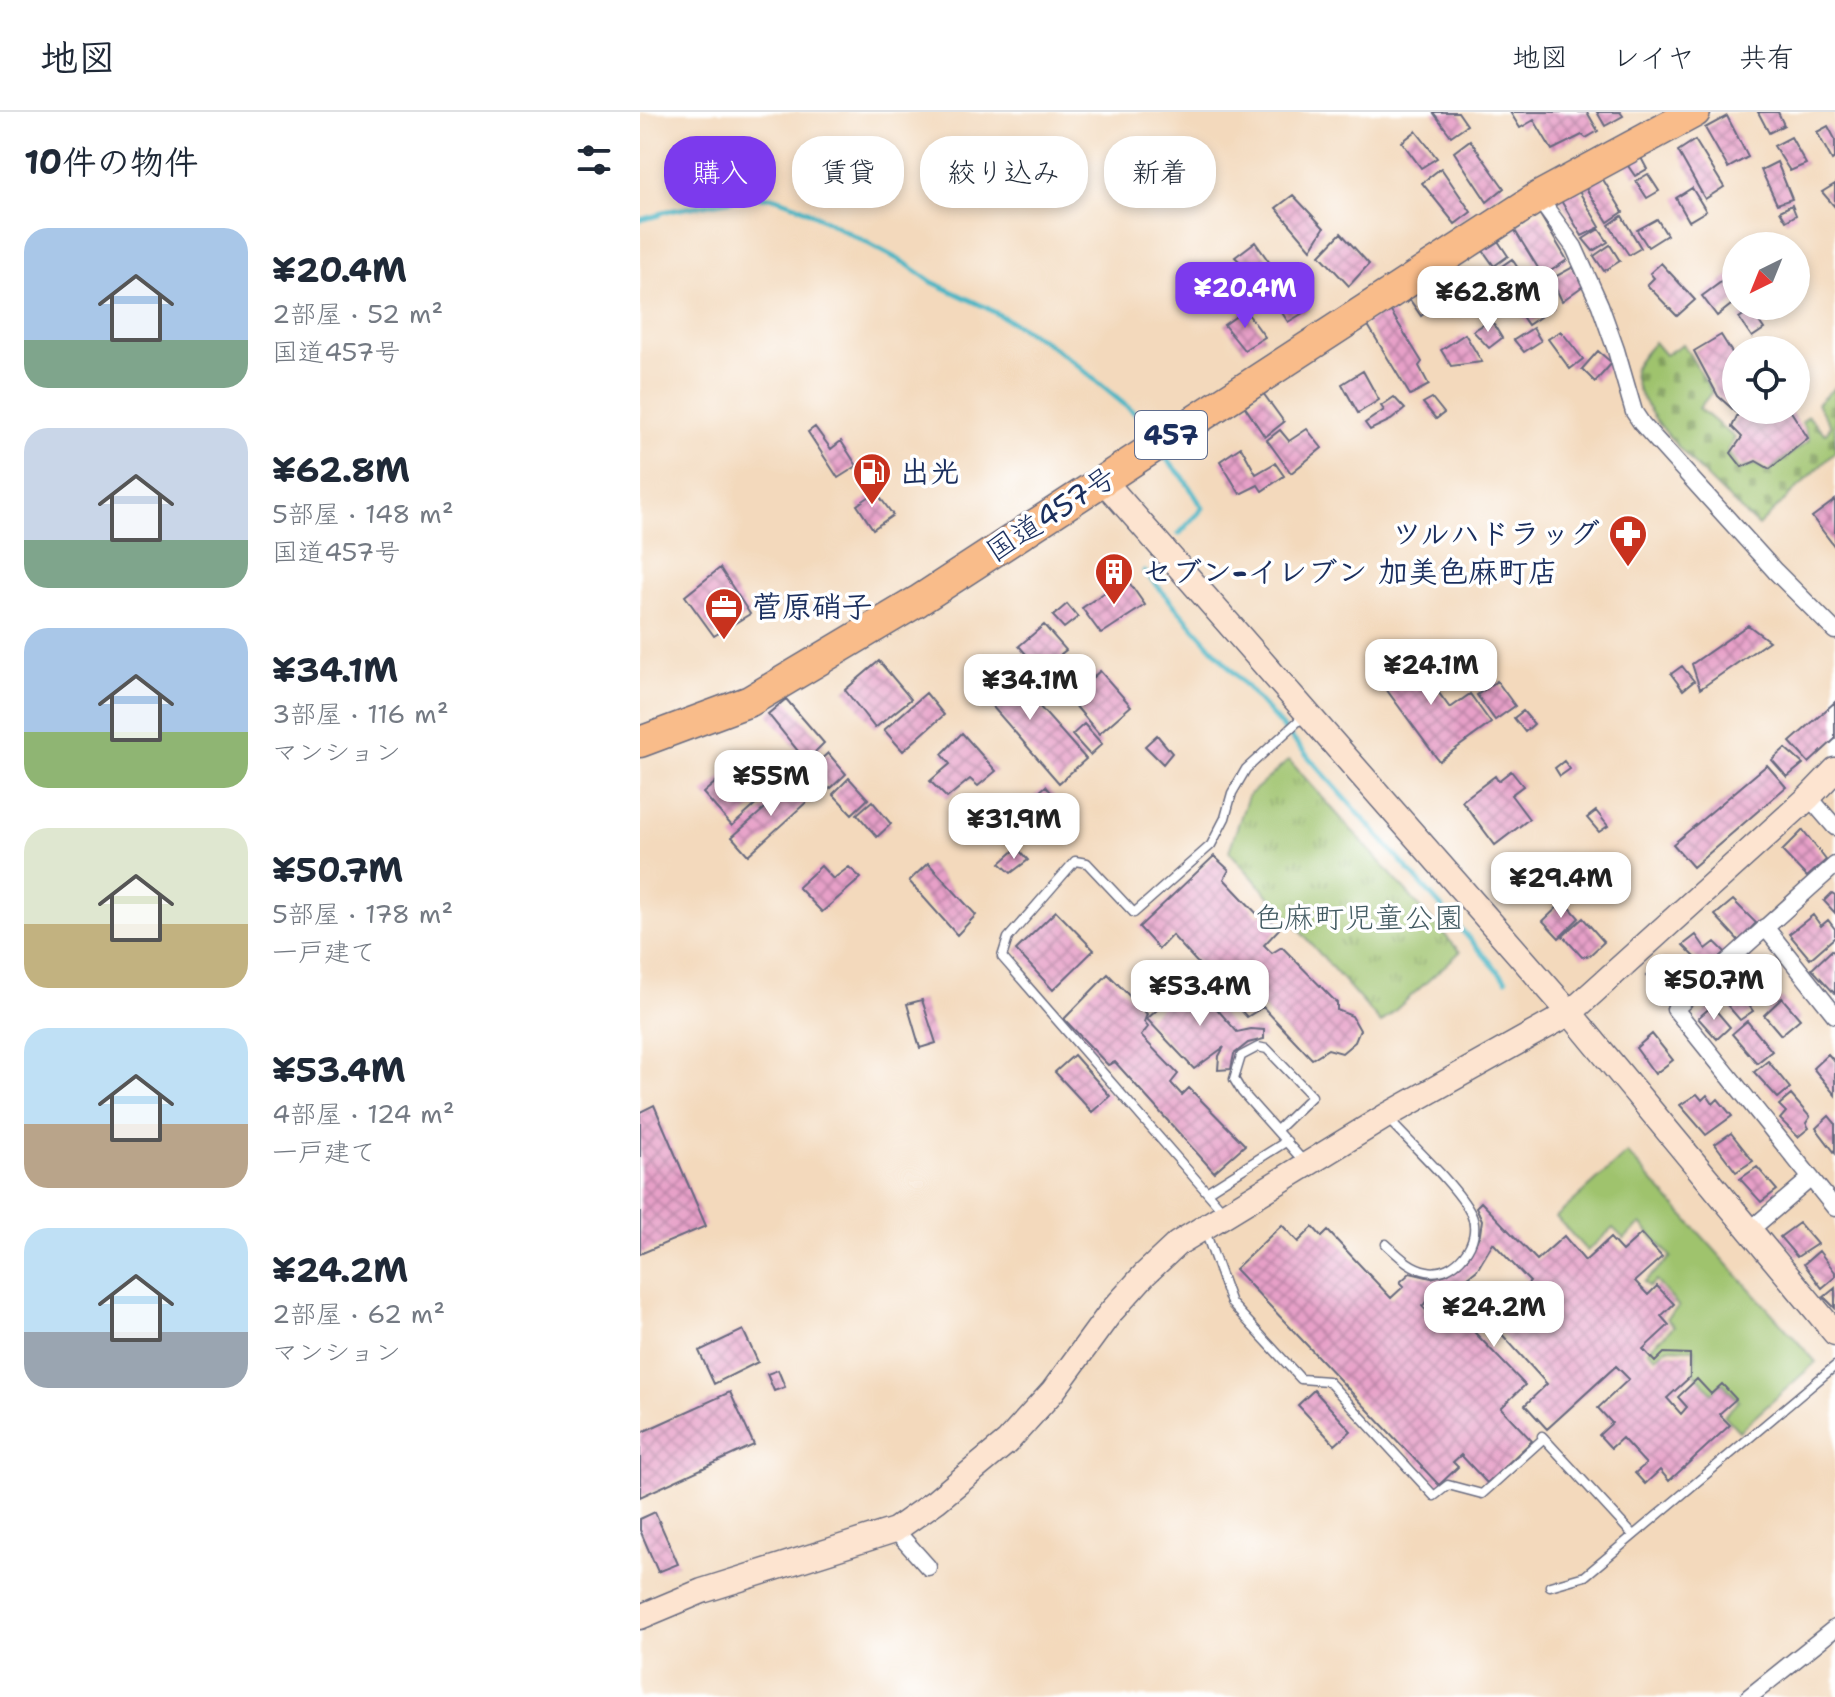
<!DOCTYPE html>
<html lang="ja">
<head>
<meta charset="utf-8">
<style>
  body { margin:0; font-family:"Shantell Sans","Klee One",sans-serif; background:#f2f2f3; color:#1f2937; height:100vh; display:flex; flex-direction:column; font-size:30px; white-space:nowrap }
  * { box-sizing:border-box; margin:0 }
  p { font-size:26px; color:#747a83 }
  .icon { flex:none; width:44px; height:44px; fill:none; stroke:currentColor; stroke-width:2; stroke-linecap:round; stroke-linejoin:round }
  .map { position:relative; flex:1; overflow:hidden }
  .panel { display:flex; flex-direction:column; background:#fff; width:640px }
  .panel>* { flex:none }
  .top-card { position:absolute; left:24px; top:24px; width:760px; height:72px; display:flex; gap:16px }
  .needle { width:52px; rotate:223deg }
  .tools { position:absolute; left:1082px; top:120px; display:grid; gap:16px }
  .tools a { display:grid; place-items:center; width:88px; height:88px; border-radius:50%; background:#fff; box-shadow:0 4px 12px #0003; font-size:40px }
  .price { position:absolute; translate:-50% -68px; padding:0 18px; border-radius:16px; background:#fff; color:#222; font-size:26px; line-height:52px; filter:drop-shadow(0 2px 4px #0008) }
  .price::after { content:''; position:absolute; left:50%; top:48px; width:24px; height:18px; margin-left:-12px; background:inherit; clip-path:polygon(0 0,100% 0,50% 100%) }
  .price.on { background:#7c3aed; color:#fff }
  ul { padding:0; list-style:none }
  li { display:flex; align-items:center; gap:24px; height:200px; padding:0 24px }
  li span { display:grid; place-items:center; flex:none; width:224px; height:160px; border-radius:24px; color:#555 }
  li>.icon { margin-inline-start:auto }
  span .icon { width:96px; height:96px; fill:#fffc; stroke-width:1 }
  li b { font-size:34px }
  h2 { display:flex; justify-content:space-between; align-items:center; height:96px; padding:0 24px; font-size:34px }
  .tag { padding:0 28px; border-radius:32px; background:#fff; box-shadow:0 4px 12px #0003; font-size:28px; line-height:72px }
  .tag.on { background:#7c3aed; color:#fff }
  header { display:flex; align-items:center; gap:48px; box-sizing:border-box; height:112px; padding:0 40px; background:#fff; border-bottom:2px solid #e0e1e3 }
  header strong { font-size:38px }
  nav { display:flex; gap:44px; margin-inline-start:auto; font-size:28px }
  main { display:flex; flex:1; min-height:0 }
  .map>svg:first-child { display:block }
  .green { fill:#9fc36d; stroke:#5d7966; stroke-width:2 }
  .cemetery { fill:url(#cemetery-stones); stroke:#5d7966; stroke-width:2 }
  .park { fill:url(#park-tufts); stroke:#5d7966; stroke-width:2 }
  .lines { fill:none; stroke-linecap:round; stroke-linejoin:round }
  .stream { stroke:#48b5c4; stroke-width:5 }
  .building { fill:url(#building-cross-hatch) }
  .lane-casing { stroke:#676a7f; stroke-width:11 }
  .street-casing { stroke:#676a7f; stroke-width:19 }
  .secondary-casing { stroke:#676a7f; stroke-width:27 }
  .highway-casing { stroke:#676a7f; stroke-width:33 }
  .lane { stroke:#fff; stroke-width:8 }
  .street { stroke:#fff; stroke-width:16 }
  .secondary { stroke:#fde4d0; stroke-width:24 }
  .highway { stroke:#f9bc8a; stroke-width:30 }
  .labels { text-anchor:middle; stroke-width:7; stroke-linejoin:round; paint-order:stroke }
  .shield { fill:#fff; stroke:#5f6d8e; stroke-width:2 }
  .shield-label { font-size:28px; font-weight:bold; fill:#1b2f5e }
  .poi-label { font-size:30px; font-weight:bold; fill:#1b2f5e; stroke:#fff; text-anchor:start }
  .street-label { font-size:30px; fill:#1b2f5e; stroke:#fff }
  .park-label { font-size:30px; fill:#435b62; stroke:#fff }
</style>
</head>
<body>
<header>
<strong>地図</strong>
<nav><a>地図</a><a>レイヤ</a><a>共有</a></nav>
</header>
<main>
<section class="panel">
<h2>10件の物件<svg class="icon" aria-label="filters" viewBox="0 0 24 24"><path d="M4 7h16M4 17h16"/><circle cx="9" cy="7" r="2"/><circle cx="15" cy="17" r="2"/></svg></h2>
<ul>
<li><span style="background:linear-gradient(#a9c7e8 70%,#7fa58c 0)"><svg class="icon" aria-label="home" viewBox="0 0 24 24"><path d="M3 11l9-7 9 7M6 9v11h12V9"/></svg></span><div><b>¥20.4M</b><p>2部屋 · 52 m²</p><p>国道457号</p></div></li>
<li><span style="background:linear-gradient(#c9d6e8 70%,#7fa58c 0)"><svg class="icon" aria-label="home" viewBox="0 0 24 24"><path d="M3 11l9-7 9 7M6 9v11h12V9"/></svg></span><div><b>¥62.8M</b><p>5部屋 · 148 m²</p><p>国道457号</p></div></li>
<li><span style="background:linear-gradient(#a9c7e8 65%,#8fb573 0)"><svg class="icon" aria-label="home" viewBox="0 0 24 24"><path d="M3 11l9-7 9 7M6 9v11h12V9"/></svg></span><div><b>¥34.1M</b><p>3部屋 · 116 m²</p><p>マンション</p></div></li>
<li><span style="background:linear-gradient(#dfe7d0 60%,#c2b280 0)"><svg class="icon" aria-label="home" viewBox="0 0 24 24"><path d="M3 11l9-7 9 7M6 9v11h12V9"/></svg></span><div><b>¥50.7M</b><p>5部屋 · 178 m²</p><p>一戸建て</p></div></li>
<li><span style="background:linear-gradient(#bfe0f5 60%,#b9a48a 0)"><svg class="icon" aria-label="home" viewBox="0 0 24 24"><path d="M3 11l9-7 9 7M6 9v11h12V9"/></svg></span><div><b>¥53.4M</b><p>4部屋 · 124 m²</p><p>一戸建て</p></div></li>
<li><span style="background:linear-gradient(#bfe0f5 65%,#9aa5b1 0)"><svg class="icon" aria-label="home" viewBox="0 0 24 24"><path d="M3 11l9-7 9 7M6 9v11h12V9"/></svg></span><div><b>¥24.2M</b><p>2部屋 · 62 m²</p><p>マンション</p></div></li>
</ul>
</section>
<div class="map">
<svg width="1195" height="1585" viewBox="0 0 1195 1585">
  <defs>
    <pattern id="cemetery-stones" width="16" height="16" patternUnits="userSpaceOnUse" patternTransform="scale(2)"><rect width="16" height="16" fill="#9fc36d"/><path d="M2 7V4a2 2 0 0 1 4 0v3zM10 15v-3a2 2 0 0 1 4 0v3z" fill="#819f5d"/></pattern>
    <pattern id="park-tufts" width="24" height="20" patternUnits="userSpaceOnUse" patternTransform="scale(2)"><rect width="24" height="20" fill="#9fc36d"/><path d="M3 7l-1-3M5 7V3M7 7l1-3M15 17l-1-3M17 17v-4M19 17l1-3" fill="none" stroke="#819f5d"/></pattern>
    <pattern id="building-cross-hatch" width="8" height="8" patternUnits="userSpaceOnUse" patternTransform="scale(2)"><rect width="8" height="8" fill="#e7a0c8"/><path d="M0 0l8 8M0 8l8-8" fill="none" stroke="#ba83a6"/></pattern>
  </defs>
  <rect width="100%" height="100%" fill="#fff"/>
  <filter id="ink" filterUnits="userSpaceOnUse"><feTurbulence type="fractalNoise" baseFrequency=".0125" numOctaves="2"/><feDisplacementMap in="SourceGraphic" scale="16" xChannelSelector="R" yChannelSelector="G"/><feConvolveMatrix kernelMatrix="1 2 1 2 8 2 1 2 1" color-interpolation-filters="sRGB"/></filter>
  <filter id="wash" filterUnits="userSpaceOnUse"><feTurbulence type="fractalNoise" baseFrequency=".006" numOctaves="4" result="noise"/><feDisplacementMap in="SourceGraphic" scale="32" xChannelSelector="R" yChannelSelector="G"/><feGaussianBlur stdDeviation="1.8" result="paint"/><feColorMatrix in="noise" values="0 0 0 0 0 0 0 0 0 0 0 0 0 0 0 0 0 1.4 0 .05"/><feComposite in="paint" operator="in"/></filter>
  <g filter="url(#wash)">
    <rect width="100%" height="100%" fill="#f3d9bc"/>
    <!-- green -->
    <path class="green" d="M987,1041L1176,1250L1099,1319L1084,1303L1099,1289L1083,1271L1072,1281L1054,1260L1055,1237L1027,1236L1016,1245L1008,1238L1034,1214L1026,1206L1039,1195L1016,1169L1009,1175L1004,1170L1031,1145L1001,1112L984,1127L973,1116L947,1139L916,1105Z"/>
    <!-- cemetery -->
    <path class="cemetery" d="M1014,230L1025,243L1043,232L1072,280L1059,296L1095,326L1087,339L1100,358L1115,352L1128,360L1169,328L1162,310L1168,304L1185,322L1191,314L1177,292L1195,275V340L1118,414C1091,389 984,293 995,255C998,247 1009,237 1014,230Z"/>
    <!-- park -->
    <path class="park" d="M649,648L820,840L741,911L589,739L608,684Z"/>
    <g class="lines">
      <!-- stream -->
      <path class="stream" d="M0,108L19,103L22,100L107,86L133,85L156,93L265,151L292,170L347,196L401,227L431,248L497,303
        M522,342L543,365L563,396L539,422
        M504,459L866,868"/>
    </g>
    <g id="blocks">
      <!-- building -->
      <path class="building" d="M793,0H818L827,13L811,24Z
        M870,0H947L958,19L946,26L942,23L912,38L894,8L880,16Z
        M957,0H980L983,4L965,14Z
        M1118,0H1138L1144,13L1129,21Z
        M1087,4L1108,45L1088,56L1065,16Z
        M1188,14L1195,27V46L1192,48L1177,20Z
        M776,19L797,46L781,56L762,30Z
        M1151,25L1166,52L1150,59L1134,34Z
        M830,28L864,76L847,90L814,40Z
        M1055,28L1084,75L1065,87L1038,39Z
        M998,40L1007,57L995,64L984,48Z
        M1137,50L1152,87L1137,92L1121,58Z
        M801,56L831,100L815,112L782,71Z
        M959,61L983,100L968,110L943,72Z
        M1008,62L1019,79L1007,86L996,69Z
        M1195,72V95L1182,80Z
        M937,76L960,115L942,124L920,87Z
        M1052,76L1066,99L1049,109L1036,86Z
        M653,83L684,116L671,137L636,96Z
        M1152,93L1156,103L1146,109L1140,99Z
        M899,101L927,148L903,164L874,117Z
        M982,104L1001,136L989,143L969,113Z
        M1017,107L1027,123L1008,135L997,118Z
        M959,117L968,130L953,139L943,127Z
        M701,121L729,152L709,174L680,143Z
        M854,123L868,144L854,154L839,133Z
        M615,130L632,154L615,165L595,145Z
        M970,133L980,149L964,159L954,144Z
        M872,147L885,167L873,176L859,156Z
        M1021,151L1055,188L1037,204L1007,173L1014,166L1010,161Z
        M933,155L943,174L922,189L911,167Z
        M808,159L828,191L808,201L787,170Z
        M1096,159V189L1077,204L1062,184Z
        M574,160L592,187L572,199L555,173Z
        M777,170L792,196L781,204L770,188L767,191L760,180Z
        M651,172L670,197L648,210L632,185Z
        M902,180L913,196L888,213L877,197Z
        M605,198L625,225L604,238L584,213Z
        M750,198L782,250L779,254L789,273L770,283L726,210Z
        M1111,198L1124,217L1112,225L1099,206Z
        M851,208L862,226L849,236L833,219Z
        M893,216L901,229L884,240L874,228Z
        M921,219L943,247L930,257L908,227Z
        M825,222L842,250L811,254L801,238Z
        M1081,223L1096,247V298H1150L1168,326L1130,357L1116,349L1102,355L1091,341L1102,325L1092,315L1098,302L1078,284L1054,239Z
        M958,239L972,251L955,270L942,257Z
        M723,259L739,288L718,301L702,272Z
        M623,281L644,310L625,325L605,295Z
        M754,285L765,297L751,308L730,318L725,311L744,298L741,294Z
        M792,286L804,301L796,307L783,291Z
        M175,315L191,337L201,329L217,354L198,366L168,320Z
        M667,317L682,336L651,361L627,328L640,318L649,329Z
        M601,335L616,362L635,351L644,364L622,379L618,373L600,382L580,349Z
        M236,380L253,403L233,417L217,393Z
        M1195,388V435L1172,405Z
        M80,456L110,502L74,524L45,484Z
        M486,466L505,493L461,522L442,496Z
        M427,492L438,505L424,516L413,504Z
        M404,513L426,538L421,542L437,561L417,578L379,534Z
        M1108,513L1129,529L1060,577L1052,552Z
        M768,539L810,596L830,582L851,611L799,649L735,562Z
        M239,549L271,587L235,616L205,578Z
        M359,549L446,647L419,671L333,572Z
        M1042,554L1054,569L1043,578L1031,562Z
        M460,559L491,594L459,622L429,586Z
        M857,569L875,594L855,608L837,583Z
        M286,581L304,603L263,639L244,618Z
        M146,587L184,631L166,649L128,602Z
        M1195,590V627L1169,651L1150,630Z
        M883,599L894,612L885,620L874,606Z
        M444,612L462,632L450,643L432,623Z
        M322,621L356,659L338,674L330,667L307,686L290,669L310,652L302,642Z
        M517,623L532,641L523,652L505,634Z
        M1145,636L1163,652L1147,665L1132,648Z
        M188,641L206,662L190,677L170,657Z
        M924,649L930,657L920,664L915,656Z
        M1127,653L1146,675L1053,755L1033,732Z
        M91,657L119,690L92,714L63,681Z
        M871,659L883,674L871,683L889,707L855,733L822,689L855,664L858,669Z
        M209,666L228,687L212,702L193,682Z
        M156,669L171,686L108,743L92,725Z
        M406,674L422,694L409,705L392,686Z
        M232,689L251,712L237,725L217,702Z
        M386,699L403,717L389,729L371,711Z
        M956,699L968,714L959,720L947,706Z
        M1163,718L1186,748L1167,765L1142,739Z
        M377,736L388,748L371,761L360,751Z
        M574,744L589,758L584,767L619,804L623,800L639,817L624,833L632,841L642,835L697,891V898L712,904L720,918L715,930L702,941L688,937L672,947L623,895L607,905L532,823L519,837L499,815Z
        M288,751L336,803L317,823L269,769Z
        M181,754L193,767L209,755L221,766L182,800L158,775Z
        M1192,781L1195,783V801L1184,789Z
        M1093,788L1116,811L1099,829L1075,803Z
        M924,789L939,806L919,826L903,809Z
        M416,799L454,838L413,878L376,838Z
        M1173,803L1181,814L1188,808L1195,817V825L1170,847L1149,822Z
        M943,806L964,830L950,843L942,845L923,824Z
        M1056,823L1066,837L1075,830L1087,842L1068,858L1043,833Z
        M1192,838L1195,842V882L1172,857Z
        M1110,846L1132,877L1115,890L1092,861Z
        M1026,847L1047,872L1030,889L1006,864Z
        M468,862L507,902L504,910L508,915L501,924L538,962L531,971L542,983L549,976L605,1033L574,1060L475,950L468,953L424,907Z
        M551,867L597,920L611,917L624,918V927L608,931L594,942L591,957L578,958L579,944L584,935L554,957L507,907Z
        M1095,875L1113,899L1100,908L1081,886Z
        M1142,886L1160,907L1141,923L1124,903Z
        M282,888L296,931L280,936L267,892Z
        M1072,894L1090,915L1077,927L1058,906Z
        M1107,909L1132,939L1117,951L1092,922Z
        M1012,922L1033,948L1015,962L996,936Z
        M1188,942L1195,950V983L1173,956Z
        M434,943L470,984L452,1000L415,960Z
        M1128,949L1150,976L1138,986L1114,960Z
        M1057,982L1062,988L1067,983L1073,992L1078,987L1092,1004L1066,1023L1040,993Z
        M1151,983L1170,1005L1166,1011L1169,1016L1158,1025L1140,1007L1146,1000L1139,993Z
        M14,993L66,1114L0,1142V1000Z
        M1189,1004L1195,1011V1041L1176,1016Z
        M1091,1021L1113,1049L1096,1060L1075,1032Z
        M1117,1055L1137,1078L1121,1090L1100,1067Z
        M841,1090L897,1148L924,1124L945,1149L970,1126L982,1139L1001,1122L1022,1145L995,1169L1008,1183L1017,1174L1034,1192L1021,1204L1029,1213L1003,1237L1015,1250L1024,1241L1050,1242V1265L1027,1286L1041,1302L1047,1295L1038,1285L1057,1267L1071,1282L1082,1272L1096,1287L1079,1302L1090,1313L1029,1369L1020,1358L1005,1372L995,1361L1006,1352L982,1326L971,1336L959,1323L972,1311L958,1296L989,1267L976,1254L907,1317L885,1293L907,1272L848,1207L890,1170L853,1131L837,1158L822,1170L798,1180L782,1194L803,1216L817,1202L885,1273L861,1296L892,1329L847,1371L821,1343L813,1350L818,1355L799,1373L595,1157L642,1113L658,1130L673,1115L682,1125L688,1119L751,1186L764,1174L760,1170L770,1161L791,1166L807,1162L828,1146L840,1122L842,1108L836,1095Z
        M1159,1111L1177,1132L1157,1145L1140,1125Z
        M1179,1139L1195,1160V1165L1182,1176L1164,1152Z
        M1195,1176V1196L1184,1185Z
        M103,1218L118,1250L74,1272L59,1239Z
        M138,1258L145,1275L134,1279L127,1262Z
        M674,1278L711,1319L695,1333L658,1293Z
        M90,1280L114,1333L0,1385V1321Z
        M15,1400L38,1452L18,1460L0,1418V1407Z"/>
    </g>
  </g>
  <g filter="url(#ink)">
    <use href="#blocks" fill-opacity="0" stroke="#676a7f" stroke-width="2"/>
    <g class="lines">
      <!-- lane casing -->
      <g class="lane-casing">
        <path id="lane" d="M637,1018L672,984L627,937L618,935L601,944L594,967L602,980L666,1052
          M568,1079L647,1029
          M585,1101L362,845L368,826L435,749L447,751L494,801L571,733L585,706L592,681L606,657L666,602
          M565,1119L591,1191L661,1267L688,1269L794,1384L808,1373L842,1382L904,1326
          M746,1132C758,1143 770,1156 787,1159C815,1165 844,1128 831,1102C818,1075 770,1031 749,1008
          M902,1324L993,1423
          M910,1474L945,1464L1195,1254"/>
      </g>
      <!-- street casing -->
      <g class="street-casing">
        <path id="street" d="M898,85L934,135L960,193L976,238L994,300L1002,312L1135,459L1195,519
          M1169,685L1195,715
          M1195,753L1035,897L1195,1096
          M1125,815L1195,903
          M1109,1119L1171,1066
          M255,1418L288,1455
          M1109,1585L1195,1516"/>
      </g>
      <!-- secondary casing -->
      <g class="secondary-casing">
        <path id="secondary" d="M462,367L930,901L1195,1221
          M0,1505L62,1479L255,1418L296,1389L367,1330L413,1279L470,1201L505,1162L537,1132L746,1004L930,901L1169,685L1195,658"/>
      </g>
      <!-- highway casing -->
      <g class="highway-casing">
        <path id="highway" d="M0,630L110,589L278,489L898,85L1055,0"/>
      </g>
      <!-- lane -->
      <use href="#lane" class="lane"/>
      <!-- street -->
      <use href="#street" class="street"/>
      <!-- secondary -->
      <use href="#secondary" class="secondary"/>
      <!-- highway -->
      <use href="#highway" class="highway"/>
    </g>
  </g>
  <!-- icons -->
  <defs>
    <g id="fuel-pin" transform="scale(2)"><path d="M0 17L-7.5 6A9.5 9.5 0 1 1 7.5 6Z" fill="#c8321e" stroke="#fff"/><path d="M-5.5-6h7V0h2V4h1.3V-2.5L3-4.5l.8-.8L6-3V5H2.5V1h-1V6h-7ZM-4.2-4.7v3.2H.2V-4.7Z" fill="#fff"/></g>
    <g id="pharmacy-pin" transform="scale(2)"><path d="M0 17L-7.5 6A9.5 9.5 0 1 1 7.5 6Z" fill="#c8321e" stroke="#fff"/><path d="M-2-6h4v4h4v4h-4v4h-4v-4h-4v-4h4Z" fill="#fff"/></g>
    <g id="building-pin" transform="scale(2)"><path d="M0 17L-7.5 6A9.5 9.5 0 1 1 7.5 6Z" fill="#c8321e" stroke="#fff"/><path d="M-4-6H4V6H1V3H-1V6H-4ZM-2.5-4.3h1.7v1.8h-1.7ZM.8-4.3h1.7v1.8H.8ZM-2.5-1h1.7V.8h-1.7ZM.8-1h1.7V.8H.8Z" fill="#fff"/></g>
    <g id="office-pin" transform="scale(2)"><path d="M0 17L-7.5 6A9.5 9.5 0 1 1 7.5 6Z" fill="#c8321e" stroke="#fff"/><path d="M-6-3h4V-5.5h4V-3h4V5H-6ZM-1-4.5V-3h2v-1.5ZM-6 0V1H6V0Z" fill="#fff"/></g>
  </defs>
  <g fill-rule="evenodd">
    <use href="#fuel-pin" x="232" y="360"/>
    <use href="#pharmacy-pin" x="988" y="422"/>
    <use href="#building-pin" x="474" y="460"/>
    <use href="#office-pin" x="84" y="495"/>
  </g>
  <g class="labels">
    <!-- shield labels -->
    <rect class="shield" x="495" y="299" width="72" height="48" rx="6"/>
    <g class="shield-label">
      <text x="531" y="333">457</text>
    </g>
    <!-- poi labels -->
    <g class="poi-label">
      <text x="260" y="370">出光</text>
      <text x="960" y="432" text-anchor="end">ツルハドラッグ</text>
      <text x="502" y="470">セブン-イレブン 加美色麻町店</text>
      <text x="112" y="505">菅原硝子</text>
    </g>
    <!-- street labels -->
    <g class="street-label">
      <text transform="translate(411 402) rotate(-33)" y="10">国道457号</text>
    </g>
    <!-- park labels -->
    <g class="park-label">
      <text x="719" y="816">色麻町児童公園</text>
    </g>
  </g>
</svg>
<div class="tools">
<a><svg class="needle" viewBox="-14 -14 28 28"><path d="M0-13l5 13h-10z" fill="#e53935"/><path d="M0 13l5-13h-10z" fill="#747a83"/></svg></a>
<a><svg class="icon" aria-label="locate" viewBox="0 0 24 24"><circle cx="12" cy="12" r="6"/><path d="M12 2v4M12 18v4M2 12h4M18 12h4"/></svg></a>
</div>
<b class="price on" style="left:605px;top:218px">¥20.4M</b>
<b class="price" style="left:848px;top:222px">¥62.8M</b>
<b class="price" style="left:791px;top:595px">¥24.1M</b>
<b class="price" style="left:390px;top:610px">¥34.1M</b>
<b class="price" style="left:131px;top:706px">¥55M</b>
<b class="price" style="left:374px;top:749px">¥31.9M</b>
<b class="price" style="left:921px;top:808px">¥29.4M</b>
<b class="price" style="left:1074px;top:910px">¥50.7M</b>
<b class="price" style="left:560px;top:916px">¥53.4M</b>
<b class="price" style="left:854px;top:1237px">¥24.2M</b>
<div class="top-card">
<a class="tag on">購入</a>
<a class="tag">賃貸</a>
<a class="tag">絞り込み</a>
<a class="tag">新着</a>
</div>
</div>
</main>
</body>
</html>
